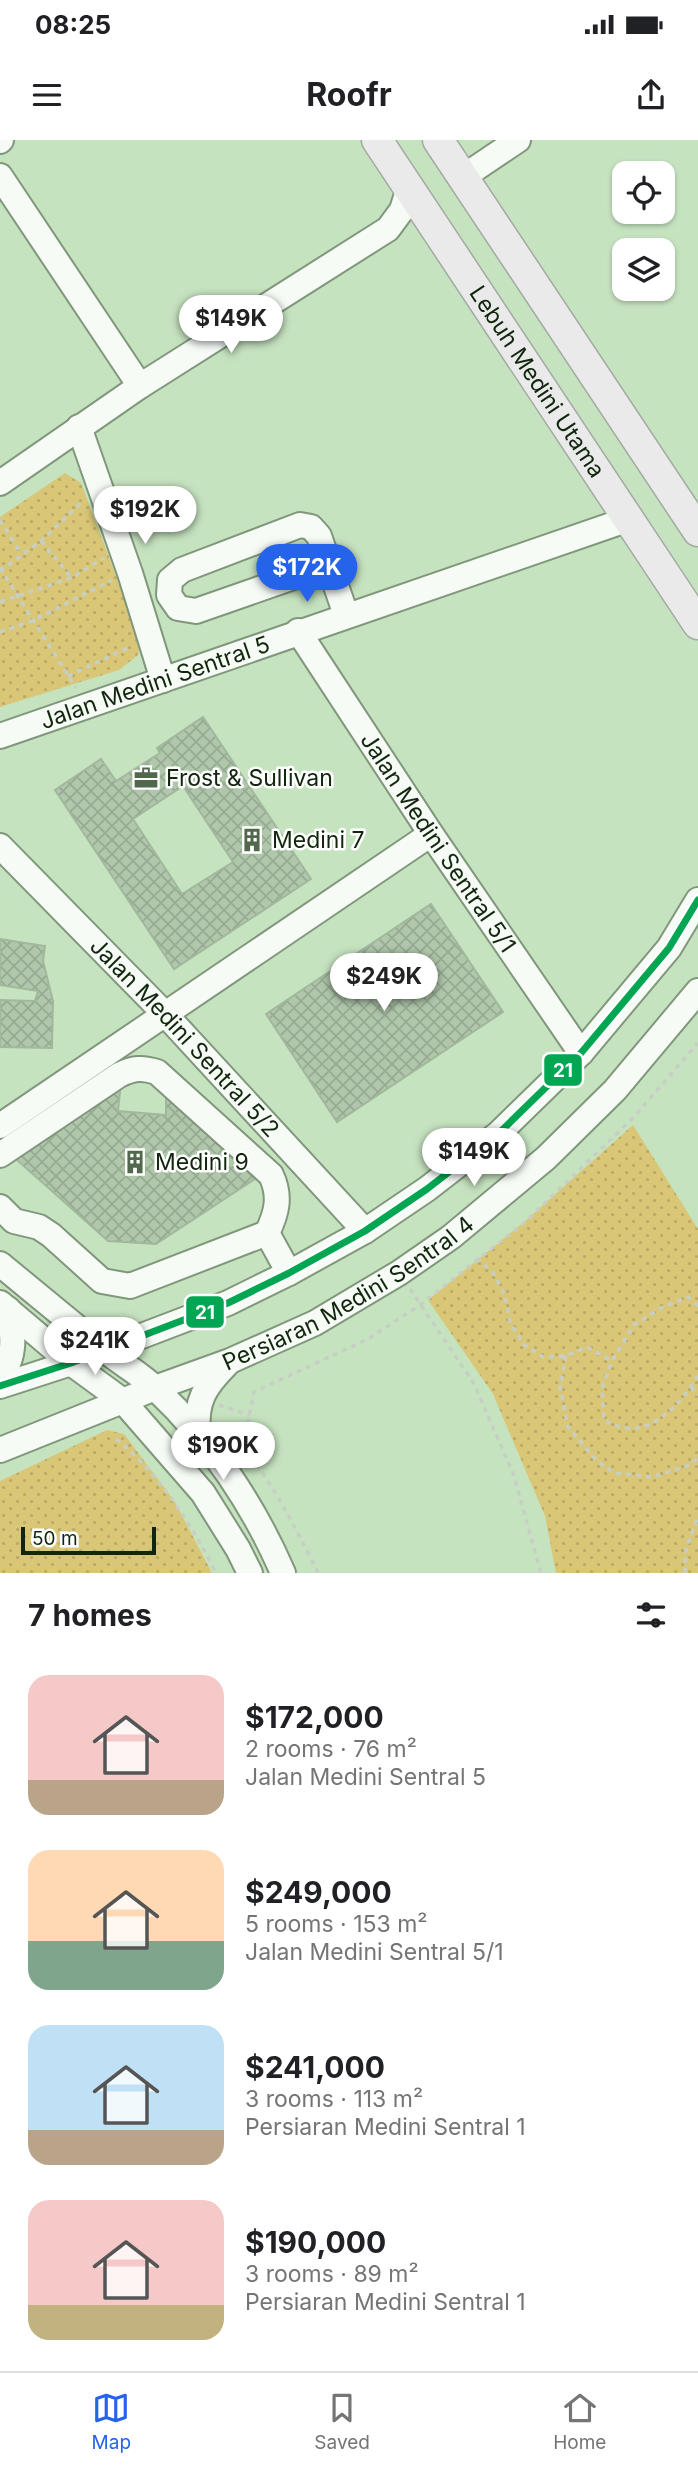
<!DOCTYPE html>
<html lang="en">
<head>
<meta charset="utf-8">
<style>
  body { margin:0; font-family:Inter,sans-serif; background:#f2f2f2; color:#202124; height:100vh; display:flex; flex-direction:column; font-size:26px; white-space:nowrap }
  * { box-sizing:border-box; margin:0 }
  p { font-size:23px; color:#757577 }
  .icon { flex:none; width:38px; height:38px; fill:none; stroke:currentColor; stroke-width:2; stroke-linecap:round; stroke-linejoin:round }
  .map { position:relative; height:1433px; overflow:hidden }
  .side { display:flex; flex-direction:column; background:#fff; flex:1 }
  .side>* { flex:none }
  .fabs { position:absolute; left:612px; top:21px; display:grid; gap:14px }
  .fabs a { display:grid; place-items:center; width:63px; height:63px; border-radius:14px; background:#fff; box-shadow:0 2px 5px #0004; font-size:35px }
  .scale { position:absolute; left:21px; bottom:18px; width:135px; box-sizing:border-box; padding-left:7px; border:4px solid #12260e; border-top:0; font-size:19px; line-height:24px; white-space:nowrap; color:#12260e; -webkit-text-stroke:5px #fff; paint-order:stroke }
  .price { position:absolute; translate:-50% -60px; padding:0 16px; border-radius:24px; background:#fff; color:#222; font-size:23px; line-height:46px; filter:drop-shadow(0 2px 4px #0008) }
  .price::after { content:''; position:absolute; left:50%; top:42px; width:21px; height:16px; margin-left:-10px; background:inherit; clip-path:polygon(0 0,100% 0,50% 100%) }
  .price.current { background:#2563eb; color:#fff }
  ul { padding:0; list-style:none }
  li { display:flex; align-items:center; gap:21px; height:175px; padding:0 28px }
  li span { display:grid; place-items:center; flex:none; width:196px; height:140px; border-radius:21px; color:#555 }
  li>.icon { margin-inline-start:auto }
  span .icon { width:84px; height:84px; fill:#fffc; stroke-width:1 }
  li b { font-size:30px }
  h2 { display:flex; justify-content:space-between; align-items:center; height:84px; padding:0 28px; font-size:30px }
  .status { display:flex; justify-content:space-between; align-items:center; height:49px; padding:0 35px; background:#fff; direction:ltr }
  .status svg { height:19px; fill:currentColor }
  header { display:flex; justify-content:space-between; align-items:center; height:91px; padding:0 28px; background:#fff; font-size:32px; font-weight:700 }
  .tab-bar { display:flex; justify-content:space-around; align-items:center; height:98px; border-top:2px solid #e0e0e0; background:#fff; font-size:19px; color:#757577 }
  .tab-bar a { display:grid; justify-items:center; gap:4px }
  .tab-bar .current { color:#2563eb }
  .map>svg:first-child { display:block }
  .park { fill:url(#park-dots) }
  .building { fill:url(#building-cross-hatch); stroke:#a1b89d; stroke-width:2; fill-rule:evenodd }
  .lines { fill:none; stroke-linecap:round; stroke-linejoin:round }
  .minor-casing { stroke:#81977c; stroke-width:28 }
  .major-casing { stroke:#a3aaa2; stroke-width:33 }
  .path { stroke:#c7cfc5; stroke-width:3.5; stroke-dasharray:5 5; stroke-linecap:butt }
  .minor { stroke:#f6fbf6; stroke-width:24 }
  .major { stroke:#eaeaea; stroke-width:30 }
  .bus-1-casing { stroke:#fff; stroke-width:12 }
  .bus-1 { stroke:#00a651; stroke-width:7 }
  .labels { text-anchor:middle; stroke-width:5; stroke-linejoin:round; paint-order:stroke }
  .street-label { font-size:23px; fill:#12260e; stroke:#fff }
  .poi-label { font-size:23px; fill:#12260e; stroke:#fff; text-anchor:start }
  .line-badge { stroke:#fff; stroke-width:2.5 }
  .badge-label { font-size:19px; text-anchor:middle; font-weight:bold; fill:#fff }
</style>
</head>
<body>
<div class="status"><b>08:25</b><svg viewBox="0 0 49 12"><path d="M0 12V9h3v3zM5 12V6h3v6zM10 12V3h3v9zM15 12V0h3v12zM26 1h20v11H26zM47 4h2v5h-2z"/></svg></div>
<header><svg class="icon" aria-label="menu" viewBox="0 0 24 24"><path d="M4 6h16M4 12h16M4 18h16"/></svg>Roofr<svg class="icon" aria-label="share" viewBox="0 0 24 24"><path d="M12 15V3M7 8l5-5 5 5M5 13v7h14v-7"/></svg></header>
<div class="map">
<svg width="698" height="1433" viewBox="0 0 698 1433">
  <defs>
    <pattern id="park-dots" width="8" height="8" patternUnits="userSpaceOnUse" patternTransform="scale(1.75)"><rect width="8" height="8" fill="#d9c677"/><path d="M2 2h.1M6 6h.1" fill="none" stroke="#b9aa66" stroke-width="1.8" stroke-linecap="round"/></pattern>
    <pattern id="building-cross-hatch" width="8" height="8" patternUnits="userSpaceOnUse" patternTransform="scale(1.75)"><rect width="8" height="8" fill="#b0c7ab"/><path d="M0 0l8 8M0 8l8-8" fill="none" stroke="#96ab92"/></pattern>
  </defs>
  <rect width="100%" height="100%" fill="#c6e3c0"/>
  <!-- park -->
  <path class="park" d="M65,333L81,343L141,502L138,515L119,530L0,567V377Z
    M633,985L698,1089V1433H556L545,1376L493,1254L428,1160L524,1082Z
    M107,1290L124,1294L175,1362L212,1433H0V1341Z"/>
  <!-- building -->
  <path class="building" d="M203,577L311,739L174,829L55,650L101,619L116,641L160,613L157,608ZM183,646L233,722L182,754L133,679Z
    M431,764L503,872L337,982L266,874Z
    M0,799L45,806L43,821L53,861L52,908L0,907V860L35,861L38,851L0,845Z
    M121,943L118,971L166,975V955L264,1033L156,1104L108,1101L8,1012Z"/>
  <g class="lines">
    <!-- minor casing -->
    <g class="minor-casing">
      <g id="minor">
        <path d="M0,1L1,0"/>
        <path d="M0,36L140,246"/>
        <path d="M463,37L518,0"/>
        <path d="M79,287L130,433L163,540"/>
        <path d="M0,343L140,246L388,89L402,70L409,48"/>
        <path d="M328,425L196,471L178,468L169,455L170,440L182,430L300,385L311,387L319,396L346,475"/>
        <path id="s1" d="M298,491L431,694L581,913"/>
        <path id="s2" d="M0,596L629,379"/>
        <path id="s3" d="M0,706L164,873L365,1091"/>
        <path d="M0,986L431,694"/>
        <path d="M0,1015L119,935C133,928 142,927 157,932L271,1035C281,1056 277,1073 267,1093L130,1146L102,1141L51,1095L39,1087L14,1081L0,1067"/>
        <path d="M267,1093L289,1133"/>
        <path d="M0,1124C34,1152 68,1180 102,1208C120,1223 141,1234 157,1250C211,1301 254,1366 283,1433"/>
        <path d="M0,1163L71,1223L123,1261L203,1353L238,1409L250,1433"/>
        <path d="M0,1236C17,1217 13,1192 8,1169"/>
        <path d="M0,1246L71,1223L228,1163L289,1133L365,1091L427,1049L498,994L581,913L669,808L698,760"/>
        <path d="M198,1293C195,1261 205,1246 227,1224"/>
        <path id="s4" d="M0,1310L155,1248L230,1221L315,1183L399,1133L451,1097L546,1018L615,950L698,851"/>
      </g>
    </g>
    <!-- major casing -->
    <g class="major-casing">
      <g id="major">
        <path id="s5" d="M377,0L698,484"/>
        <path d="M438,0L698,391"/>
      </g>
    </g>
    <!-- path -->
    <path class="path" d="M0,380L21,414
      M41,401L71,437
      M0,428L76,548
      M0,431L41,401L82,362
      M0,462L71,438L104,418
      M0,492L34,480L112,440
      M68,536L132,506
      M477,1118L494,1134L505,1156L510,1182L523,1204L543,1217L566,1216L587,1207L612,1221
      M410,1149L473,1242L513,1333L541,1433
      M698,1166L688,1157L661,1168L634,1185L612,1221L602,1248L604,1280C645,1305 677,1268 698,1236
      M566,1216L560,1247L568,1287L597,1321L614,1333L652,1337L687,1326L698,1318
      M691,1247L698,1255
      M219,1265L249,1275
      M116,1299C157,1331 193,1386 216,1433
      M318,1433C296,1388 274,1346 243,1306L254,1252L368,1199L420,1165L525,1082L632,979L698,903
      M685,1433L686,1410L698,1376"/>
    <!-- minor -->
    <use href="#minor" class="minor"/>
    <!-- major -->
    <use href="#major" class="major"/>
    <!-- bus-1 casing -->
    <g class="bus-1-casing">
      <path id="bus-1" d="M0,1246L71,1223L228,1163L289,1133L365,1091L427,1049L498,994L581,913L669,808L698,760"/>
    </g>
    <!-- bus-1 -->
    <use href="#bus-1" class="bus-1"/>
  </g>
  <!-- icons -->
  <defs>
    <g id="office-bare" transform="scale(1.89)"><path d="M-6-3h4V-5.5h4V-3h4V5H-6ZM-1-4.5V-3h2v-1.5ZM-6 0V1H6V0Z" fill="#51684c" stroke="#fff" stroke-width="2.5" paint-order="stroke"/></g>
    <g id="building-bare" transform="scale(1.89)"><path d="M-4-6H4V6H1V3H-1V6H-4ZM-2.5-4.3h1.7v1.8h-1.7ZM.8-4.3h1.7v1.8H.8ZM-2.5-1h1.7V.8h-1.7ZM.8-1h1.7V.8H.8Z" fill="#51684c" stroke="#fff" stroke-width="2.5" paint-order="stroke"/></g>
  </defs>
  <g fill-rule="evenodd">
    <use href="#office-bare" x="146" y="638"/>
    <use href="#building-bare" x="252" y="700"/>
    <use href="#building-bare" x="135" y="1022"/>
  </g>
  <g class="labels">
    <!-- street labels -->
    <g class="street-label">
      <text dy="8" stroke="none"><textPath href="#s5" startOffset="290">Lebuh Medini Utama</textPath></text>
      <text dy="8" stroke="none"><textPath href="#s2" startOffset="164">Jalan Medini Sentral 5</textPath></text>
      <text dy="8" stroke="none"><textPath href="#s1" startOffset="254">Jalan Medini Sentral 5/1</textPath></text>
      <text dy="8" stroke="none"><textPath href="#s3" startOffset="266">Jalan Medini Sentral 5/2</textPath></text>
      <text dy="8" stroke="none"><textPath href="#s4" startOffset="383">Persiaran Medini Sentral 4</textPath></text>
    </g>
    <!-- poi labels -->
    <g class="poi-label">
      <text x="166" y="646">Frost &amp; Sullivan</text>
      <text x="272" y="708">Medini 7</text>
      <text x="155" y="1030">Medini 9</text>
    </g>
  </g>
  <g class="line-badge">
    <rect x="543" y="913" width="40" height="34" rx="7" fill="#00a651"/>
    <rect x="185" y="1155" width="40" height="34" rx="7" fill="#00a651"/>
  </g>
  <g class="badge-label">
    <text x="563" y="937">21</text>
    <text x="205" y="1179">21</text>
  </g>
</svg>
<div class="fabs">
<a><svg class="icon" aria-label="locate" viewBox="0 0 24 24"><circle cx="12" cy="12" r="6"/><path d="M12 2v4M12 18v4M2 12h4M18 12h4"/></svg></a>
<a><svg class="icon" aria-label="layers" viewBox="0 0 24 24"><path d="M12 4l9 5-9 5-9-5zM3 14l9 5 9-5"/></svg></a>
</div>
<div class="scale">50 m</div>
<b class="price" style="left:231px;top:215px">$149K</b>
<b class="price" style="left:145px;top:406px">$192K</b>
<b class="price current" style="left:307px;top:464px">$172K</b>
<b class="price" style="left:384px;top:873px">$249K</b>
<b class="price" style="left:474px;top:1048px">$149K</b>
<b class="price" style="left:95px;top:1237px">$241K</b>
<b class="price" style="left:223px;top:1342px">$190K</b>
</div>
<section class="side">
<h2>7 homes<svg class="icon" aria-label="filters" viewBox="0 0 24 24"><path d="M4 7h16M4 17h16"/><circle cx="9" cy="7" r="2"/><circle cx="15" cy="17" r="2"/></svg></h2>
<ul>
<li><span style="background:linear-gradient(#f6c9c9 75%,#b9a48a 0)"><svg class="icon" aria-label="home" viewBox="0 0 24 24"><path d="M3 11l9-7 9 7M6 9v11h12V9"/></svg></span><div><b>$172,000</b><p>2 rooms · 76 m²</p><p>Jalan Medini Sentral 5</p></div></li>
<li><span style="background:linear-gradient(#ffd9b3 65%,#7fa58c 0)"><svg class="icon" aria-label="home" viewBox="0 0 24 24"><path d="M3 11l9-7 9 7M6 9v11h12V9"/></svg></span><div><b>$249,000</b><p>5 rooms · 153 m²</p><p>Jalan Medini Sentral 5/1</p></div></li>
<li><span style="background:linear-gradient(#bfe0f5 75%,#b9a48a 0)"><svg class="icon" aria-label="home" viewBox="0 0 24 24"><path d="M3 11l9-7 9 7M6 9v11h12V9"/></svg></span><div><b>$241,000</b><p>3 rooms · 113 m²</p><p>Persiaran Medini Sentral 1</p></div></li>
<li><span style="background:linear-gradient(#f6c9c9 75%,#c2b280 0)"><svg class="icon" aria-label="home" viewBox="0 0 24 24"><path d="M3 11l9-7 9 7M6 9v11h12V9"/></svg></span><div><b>$190,000</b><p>3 rooms · 89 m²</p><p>Persiaran Medini Sentral 1</p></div></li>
</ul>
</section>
<nav class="tab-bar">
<a class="current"><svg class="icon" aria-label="map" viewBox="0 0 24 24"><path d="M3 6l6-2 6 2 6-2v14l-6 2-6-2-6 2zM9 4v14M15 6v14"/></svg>Map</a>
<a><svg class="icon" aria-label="saved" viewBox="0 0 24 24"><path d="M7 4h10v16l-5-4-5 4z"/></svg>Saved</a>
<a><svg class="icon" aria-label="home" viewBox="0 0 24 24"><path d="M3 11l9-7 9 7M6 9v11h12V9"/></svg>Home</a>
</nav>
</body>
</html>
